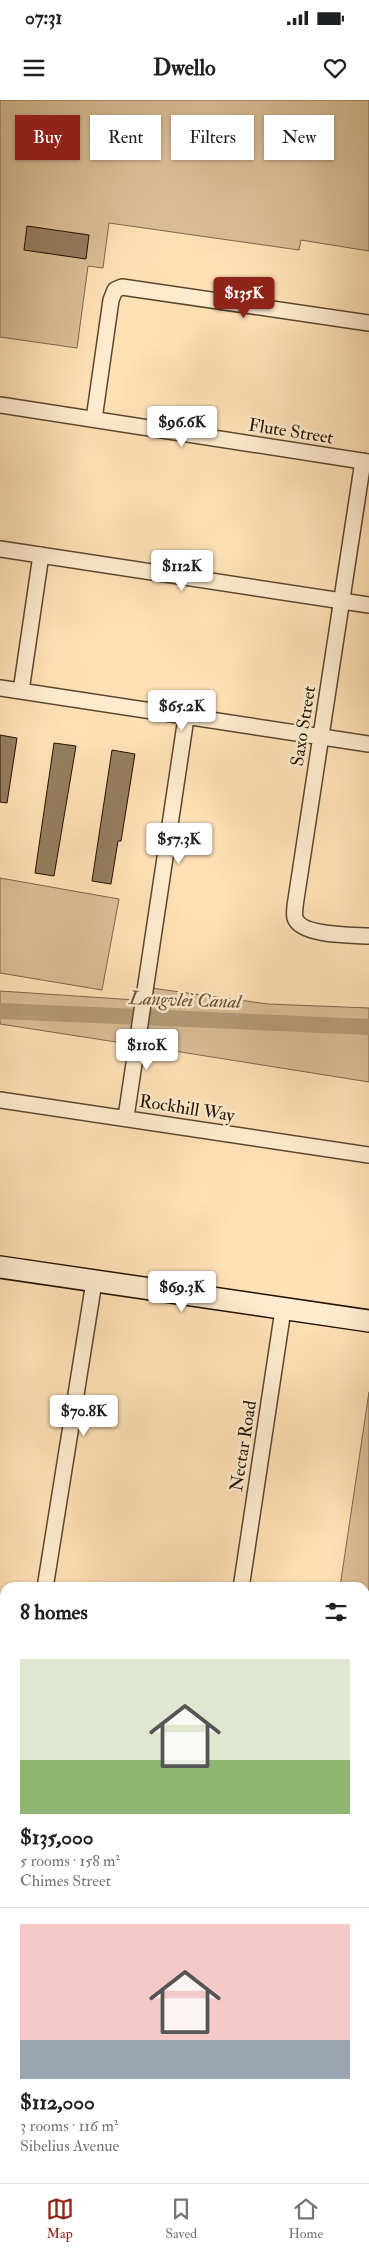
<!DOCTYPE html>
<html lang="en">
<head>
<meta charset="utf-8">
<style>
  body { margin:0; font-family:"IM FELL Double Pica",serif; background:#f2f2f2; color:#202124; height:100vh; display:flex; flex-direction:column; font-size:19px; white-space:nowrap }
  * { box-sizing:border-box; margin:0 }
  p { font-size:16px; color:#757577 }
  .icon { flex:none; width:28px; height:28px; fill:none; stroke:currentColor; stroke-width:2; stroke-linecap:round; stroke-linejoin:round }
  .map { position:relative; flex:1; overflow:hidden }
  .drawer { position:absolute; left:0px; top:1482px; width:370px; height:601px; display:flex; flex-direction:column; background:#fff; border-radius:15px 15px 0 0; box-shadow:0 1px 4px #0004 }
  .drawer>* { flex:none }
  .top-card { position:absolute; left:15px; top:15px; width:340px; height:45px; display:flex; gap:10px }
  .price { position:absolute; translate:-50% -42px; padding:0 11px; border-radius:5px; background:#fff; color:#222; font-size:16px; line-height:32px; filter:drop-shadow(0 1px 2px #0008) }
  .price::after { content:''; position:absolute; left:50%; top:30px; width:15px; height:11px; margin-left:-8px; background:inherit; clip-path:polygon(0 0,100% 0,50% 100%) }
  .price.on { background:#8f2418; color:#fff }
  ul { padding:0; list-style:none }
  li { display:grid; align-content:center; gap:10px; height:265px; padding:0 20px }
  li+li { border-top:1px solid #e0e0e0 }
  li span { display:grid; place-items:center; height:155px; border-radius:0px; color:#555 }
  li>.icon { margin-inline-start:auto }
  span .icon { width:90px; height:90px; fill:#fffc; stroke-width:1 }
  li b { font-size:21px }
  h2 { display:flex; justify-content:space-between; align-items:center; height:60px; padding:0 20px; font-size:21px }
  .pill { padding:0 18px; border-radius:0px; background:#fff; box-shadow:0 1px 4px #0004; font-size:18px; line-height:45px }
  .pill.on { background:#8f2418; color:#fff }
  .status { display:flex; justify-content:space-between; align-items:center; height:35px; padding:0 25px; background:#fff; direction:ltr }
  .status svg { height:14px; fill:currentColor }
  header { display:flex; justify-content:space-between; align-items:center; height:65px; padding:0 20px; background:#fff; font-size:22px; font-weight:700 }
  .dock { display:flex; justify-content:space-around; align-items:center; height:70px; border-top:1px solid #e0e0e0; background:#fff; font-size:14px; color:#757577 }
  .dock a { display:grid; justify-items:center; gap:2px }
  .dock .on { color:#8f2418 }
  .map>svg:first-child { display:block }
  .green { fill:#dabe97; stroke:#7e684c }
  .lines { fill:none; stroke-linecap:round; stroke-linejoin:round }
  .canal { stroke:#b49b78; stroke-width:16 }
  .building { fill:#957e5f; stroke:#231201 }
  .street-casing { stroke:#5a462e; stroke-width:18 }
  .secondary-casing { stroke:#231201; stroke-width:24 }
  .street { stroke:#ffecd0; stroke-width:15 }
  .secondary { stroke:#ffecd0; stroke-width:21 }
  .labels { text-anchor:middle; stroke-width:5; stroke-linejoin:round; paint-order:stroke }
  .street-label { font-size:18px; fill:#231201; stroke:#ffecd0 }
  .water-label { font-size:19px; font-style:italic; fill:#645037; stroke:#ffecd0 }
</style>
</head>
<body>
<div class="status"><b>07:31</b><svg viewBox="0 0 49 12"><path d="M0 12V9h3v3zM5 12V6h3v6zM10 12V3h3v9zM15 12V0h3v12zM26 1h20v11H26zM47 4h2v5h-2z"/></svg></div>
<header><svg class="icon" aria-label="menu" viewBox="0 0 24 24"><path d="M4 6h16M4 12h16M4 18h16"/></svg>Dwello<svg class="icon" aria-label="heart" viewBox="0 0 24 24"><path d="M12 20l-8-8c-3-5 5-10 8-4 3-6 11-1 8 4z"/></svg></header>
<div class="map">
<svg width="369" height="2083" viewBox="0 0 369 2083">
  <rect width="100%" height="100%" fill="#ffe1b6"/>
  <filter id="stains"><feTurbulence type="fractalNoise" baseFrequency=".004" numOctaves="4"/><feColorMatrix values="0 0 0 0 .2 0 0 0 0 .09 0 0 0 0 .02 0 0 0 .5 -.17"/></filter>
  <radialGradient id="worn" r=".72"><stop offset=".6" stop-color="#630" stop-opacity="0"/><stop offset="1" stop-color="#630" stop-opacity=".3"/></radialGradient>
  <!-- green -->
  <path class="green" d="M0,0H369V151L301,140L299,150L109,123L103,168L88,166L77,248L0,237Z
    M0,778L119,799L102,890L0,873Z
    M151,888L268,904L369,908V982L143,946Z
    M0,891L136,900L129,944L0,924Z
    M369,1292V2083H250L251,2079H365V1488L340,1487Z"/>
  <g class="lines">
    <!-- canal -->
    <path class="canal" d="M0,911L369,927"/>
  </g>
  <!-- building -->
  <path class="building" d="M27,126L89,135L86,159L24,150Z
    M0,635L17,638L7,703L0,702Z
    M54,643L76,646L54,776L35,773Z
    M112,650L135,654L121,741H118L111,784L92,781Z"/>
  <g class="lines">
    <!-- street casing -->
    <g class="street-casing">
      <path id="street" d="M0,305L369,362
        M94,319L111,200L115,190L122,187L369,223
        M363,361L295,806C295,809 294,814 295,818C301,836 352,835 369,836
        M0,449L369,505
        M0,588L369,644
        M21,591L41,455
        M0,1000L369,1055
        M126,1017L186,618
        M45,1488L94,1182
        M241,1488L283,1210
        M0,1519L5,1520
        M0,1784L5,1751
        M0,1869L5,1870
        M151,2083L152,2079"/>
    </g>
    <!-- secondary casing -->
    <g class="secondary-casing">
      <path id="secondary" d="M0,1167L369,1221"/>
    </g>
    <!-- street -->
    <use href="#street" class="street"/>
    <!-- secondary -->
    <use href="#secondary" class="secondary"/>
  </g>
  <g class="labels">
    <!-- street labels -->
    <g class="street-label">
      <text transform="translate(291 331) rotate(9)" y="6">Flute Street</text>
      <text transform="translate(303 626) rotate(-81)" y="6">Saxo Street</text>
      <text transform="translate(187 1008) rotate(9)" y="6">Rockhill Way</text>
      <text transform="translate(243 1346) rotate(-81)" y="6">Nectar Road</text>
    </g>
    <!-- water labels -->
    <g class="water-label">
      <text transform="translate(185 899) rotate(2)" y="7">Langvlei Canal</text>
    </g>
  </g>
  <rect width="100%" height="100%" filter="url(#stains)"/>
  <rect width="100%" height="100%" fill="url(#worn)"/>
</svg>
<b class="price on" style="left:244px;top:219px">$135K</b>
<b class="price" style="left:182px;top:348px">$96.6K</b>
<b class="price" style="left:182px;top:492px">$112K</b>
<b class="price" style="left:182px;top:632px">$65.2K</b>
<b class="price" style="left:179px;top:765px">$57.3K</b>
<b class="price" style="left:147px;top:971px">$110K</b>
<b class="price" style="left:182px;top:1213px">$69.3K</b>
<b class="price" style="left:84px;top:1337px">$70.8K</b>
<div class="top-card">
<a class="pill on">Buy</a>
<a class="pill">Rent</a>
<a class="pill">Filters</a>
<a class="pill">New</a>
</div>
<section class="drawer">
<h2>8 homes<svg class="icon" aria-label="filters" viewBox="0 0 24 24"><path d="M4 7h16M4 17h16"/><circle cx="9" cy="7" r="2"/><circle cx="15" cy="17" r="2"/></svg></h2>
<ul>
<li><span style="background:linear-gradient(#dfe7d0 65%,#8fb573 0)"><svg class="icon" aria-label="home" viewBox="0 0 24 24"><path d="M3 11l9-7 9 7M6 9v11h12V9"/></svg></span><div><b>$135,000</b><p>5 rooms · 158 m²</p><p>Chimes Street</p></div></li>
<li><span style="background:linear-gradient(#f6c9c9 75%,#9aa5b1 0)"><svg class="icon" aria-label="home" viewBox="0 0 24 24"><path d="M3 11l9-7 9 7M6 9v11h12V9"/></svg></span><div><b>$112,000</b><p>3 rooms · 116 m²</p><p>Sibelius Avenue</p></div></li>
</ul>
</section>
</div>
<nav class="dock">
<a class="on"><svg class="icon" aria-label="map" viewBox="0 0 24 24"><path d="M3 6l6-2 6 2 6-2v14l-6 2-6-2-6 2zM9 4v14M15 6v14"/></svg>Map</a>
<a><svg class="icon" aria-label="saved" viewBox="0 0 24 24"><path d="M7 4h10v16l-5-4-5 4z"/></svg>Saved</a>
<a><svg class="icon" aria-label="home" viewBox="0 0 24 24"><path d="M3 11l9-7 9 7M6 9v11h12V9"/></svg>Home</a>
</nav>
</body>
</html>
